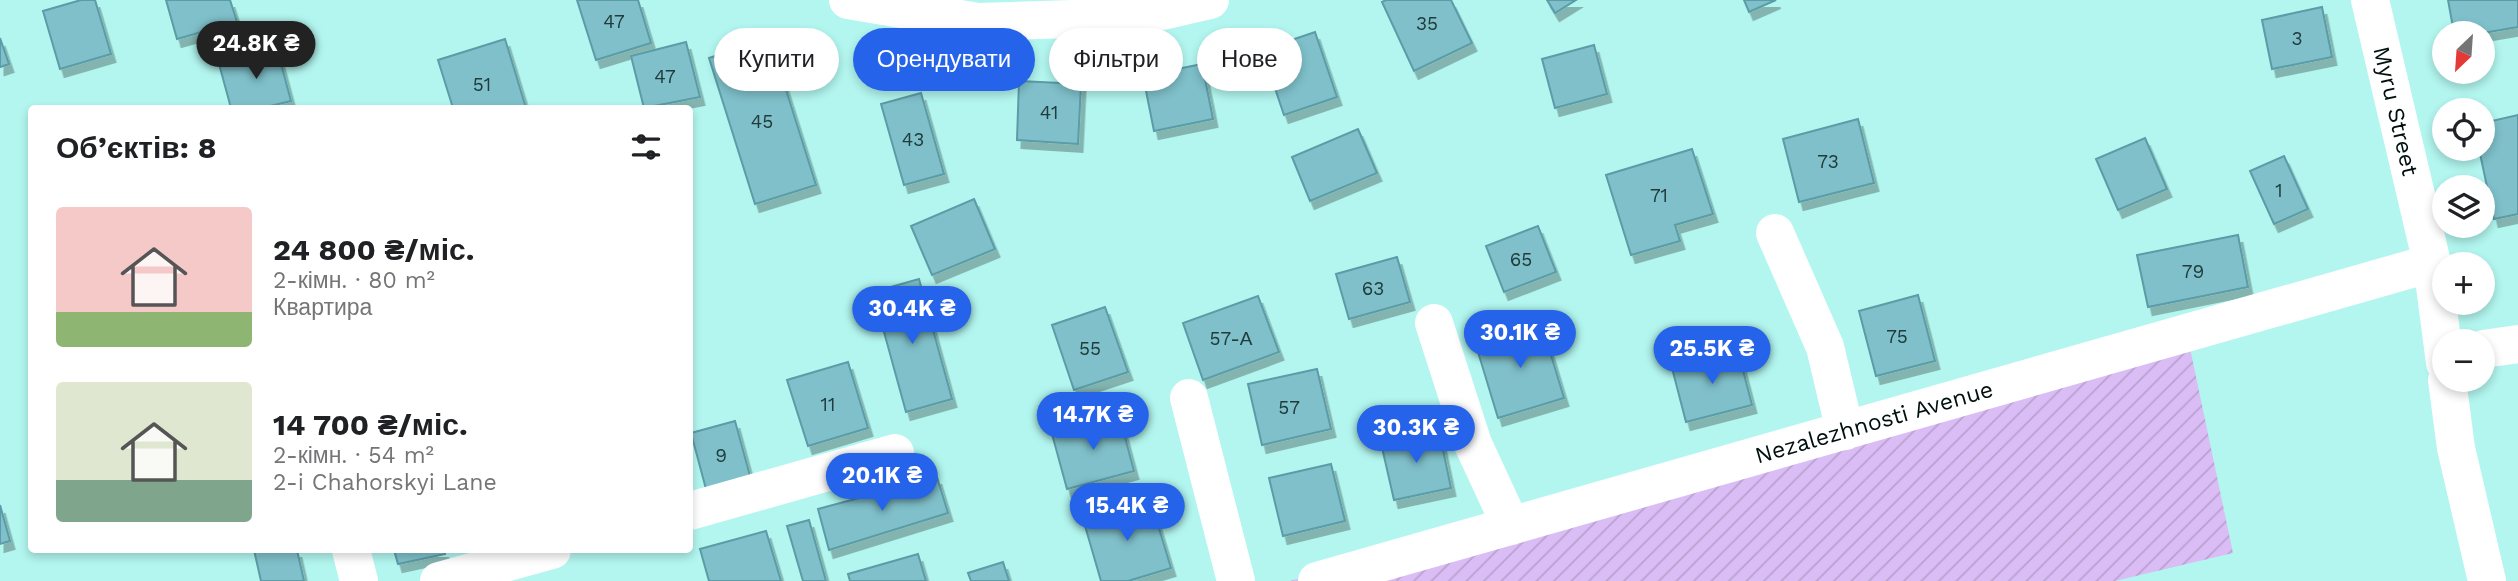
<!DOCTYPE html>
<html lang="uk">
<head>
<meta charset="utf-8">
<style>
  body { margin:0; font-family:"Work Sans",sans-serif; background:#f6f6f6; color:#202124; height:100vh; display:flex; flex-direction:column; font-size:26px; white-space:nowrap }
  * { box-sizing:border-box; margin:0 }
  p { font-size:23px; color:#757577 }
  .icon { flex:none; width:38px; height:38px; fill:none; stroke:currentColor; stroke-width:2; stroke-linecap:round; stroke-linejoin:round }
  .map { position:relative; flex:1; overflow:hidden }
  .side { position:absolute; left:28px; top:105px; width:665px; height:448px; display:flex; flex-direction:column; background:#fff; border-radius:7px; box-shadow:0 4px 10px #0003 }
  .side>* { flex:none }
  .guide { position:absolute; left:714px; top:28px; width:665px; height:63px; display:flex; gap:14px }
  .needle { width:46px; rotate:205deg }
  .tools { position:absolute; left:2432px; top:21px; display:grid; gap:14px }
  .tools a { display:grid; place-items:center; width:63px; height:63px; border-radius:50%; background:#fff; box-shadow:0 4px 10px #0003; font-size:35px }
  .price { position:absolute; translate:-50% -60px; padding:0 16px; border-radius:24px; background:#2563eb; color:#fff; font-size:23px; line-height:46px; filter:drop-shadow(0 2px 4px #0008) }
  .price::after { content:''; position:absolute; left:50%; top:42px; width:21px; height:16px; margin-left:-10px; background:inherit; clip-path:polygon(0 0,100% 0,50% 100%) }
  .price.on { background:#222; color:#fff }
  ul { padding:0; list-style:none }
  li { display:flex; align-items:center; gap:21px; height:175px; padding:0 28px }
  li span { display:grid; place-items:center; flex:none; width:196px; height:140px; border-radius:7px; color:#555 }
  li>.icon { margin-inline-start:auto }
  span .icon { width:84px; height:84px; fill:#fffc; stroke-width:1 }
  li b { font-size:30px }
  h2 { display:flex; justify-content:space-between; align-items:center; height:84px; padding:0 28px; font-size:30px }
  .chip { padding:0 24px; border-radius:32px; background:#fff; box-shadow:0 4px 10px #0003; font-size:24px; line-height:63px }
  .chip.on { background:#2563eb; color:#fff }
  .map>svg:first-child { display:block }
  .garden { fill:url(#garden-furrows) }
  .building { fill:#7fc0ca; stroke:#5b9ca6; stroke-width:2; filter:url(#shadow) }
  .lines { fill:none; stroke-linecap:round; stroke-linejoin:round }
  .minor { stroke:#fff; stroke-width:38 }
  .major { stroke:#fff; stroke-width:38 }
  .labels { text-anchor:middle; stroke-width:6; stroke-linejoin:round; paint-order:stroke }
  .number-label { font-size:19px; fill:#203c3d }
  .street-label { font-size:23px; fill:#00100e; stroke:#fff }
</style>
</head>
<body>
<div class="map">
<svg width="2518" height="581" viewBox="0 0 2518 581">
  <defs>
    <pattern id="garden-furrows" width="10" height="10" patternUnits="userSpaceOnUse" patternTransform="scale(1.75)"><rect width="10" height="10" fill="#dabdf5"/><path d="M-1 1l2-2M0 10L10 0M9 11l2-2" fill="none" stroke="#b9a1d1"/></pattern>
    <filter id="shadow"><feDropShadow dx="4.5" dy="8" stdDeviation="0" flood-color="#0004"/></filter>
  </defs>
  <rect width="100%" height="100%" fill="#b2f6ef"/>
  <!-- garden -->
  <path class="garden" d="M2186,329L2233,553L2115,581H1290Z"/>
  <!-- building -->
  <path class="building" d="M81,0H95L111,54L60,69L43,11Z
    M166,0H230L237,22L177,39Z
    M577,0H638L651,43L596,60Z
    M1386,0H1451L1472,43L1414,71L1382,2Z
    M1547,0H1576L1555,13Z
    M1744,0H1776L1749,12Z
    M2448,0H2518V27L2483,33H2454Z
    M2322,7L2332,57L2272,69L2262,20Z
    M1315,32L1337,97L1284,115L1262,50Z
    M0,38L9,64L0,67Z
    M505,39L526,108H453L438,60Z
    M770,39L816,185L755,204L709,58Z
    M686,42L700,97L644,108L631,56Z
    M1594,45L1607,94L1555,108L1542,59Z
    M277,49L291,101L262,108H231L219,64Z
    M1202,64L1213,119L1154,131L1143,76Z
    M1019,81L1081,84L1078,144L1017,140Z
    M921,93L944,174L904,185L881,104Z
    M2518,115V214L2494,219L2479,149H2483V123Z
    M1858,119L1874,183L1799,202L1783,139Z
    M1358,129L1377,173L1310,201L1292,157Z
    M2145,138L2167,189L2118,210L2096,159Z
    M1692,149L1713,214L1675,225L1680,241L1631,255L1606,175Z
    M2284,156L2308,209L2274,224L2250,171Z
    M974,199L995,249L932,275L911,226Z
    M1538,226L1556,272L1504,292L1486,246Z
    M2238,235L2248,287L2148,307L2137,255Z
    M1397,257L1410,302L1349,319L1336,274Z
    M919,279L952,399L906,412L873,292Z
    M1918,295L1935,361L1876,376L1859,311Z
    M1258,296L1279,352L1203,380L1183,323Z
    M1105,307L1128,372L1074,390L1052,325Z
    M1541,322L1564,398L1498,418L1475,342Z
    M1738,351L1752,405L1686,422L1672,368Z
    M848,362L868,428L808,446L787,380Z
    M1317,369L1331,429L1262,445L1248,384Z
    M1119,415L1134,471L1067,489L1052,434Z
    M735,421L750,476L706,489L691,433Z
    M1439,431L1451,488L1394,500L1381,443Z
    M1331,464L1345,521L1283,536L1269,478Z
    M937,477L948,513L829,550L818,509Z
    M1150,499L1171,568L1128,581H1101L1083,519Z
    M0,505L10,541L0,544Z
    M809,520L826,581H803L787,526Z
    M766,531L781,581H709L700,549Z
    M254,550H297L304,581H261Z
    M394,550H444L445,554L398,564Z
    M918,554L926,581H850L848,574Z
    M1003,562L1009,581H971L968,573Z"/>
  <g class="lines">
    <!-- minor -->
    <path class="minor" d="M2370,0L2432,263L2445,363
      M1775,233L1825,347L1845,431
      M1434,323L1473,444L1511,526
      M2483,349L2518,344
      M2447,380L2456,448L2487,581
      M1189,398L1236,581
      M690,511L895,453
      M351,550L359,581
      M439,581L552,550
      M1317,581L2432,263"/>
    <!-- major -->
    <path class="major" d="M848,0L978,22L1136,17L1210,0"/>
  </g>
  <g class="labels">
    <!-- number labels -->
    <g class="number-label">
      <text x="614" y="28">47</text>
      <text x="1427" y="30">35</text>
      <text x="2297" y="45">3</text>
      <text x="665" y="83">47</text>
      <text x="482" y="91">51</text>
      <text x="1049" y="119">41</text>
      <text x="762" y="128">45</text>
      <text x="913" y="146">43</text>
      <text x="1828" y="168">73</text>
      <text x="2279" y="197">1</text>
      <text x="1659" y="202">71</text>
      <text x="1521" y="266">65</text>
      <text x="2193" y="278">79</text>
      <text x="1373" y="295">63</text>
      <text x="1897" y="343">75</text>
      <text x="1231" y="345">57-А</text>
      <text x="1090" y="355">55</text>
      <text x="828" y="411">11</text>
      <text x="1289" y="414">57</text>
      <text x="721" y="462">9</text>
    </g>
    <!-- street labels -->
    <g class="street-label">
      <text transform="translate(2396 111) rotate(77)" y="8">Myru Street</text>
      <text transform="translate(1874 422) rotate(-16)" y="8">Nezalezhnosti Avenue</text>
    </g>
  </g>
</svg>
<div class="tools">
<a><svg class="needle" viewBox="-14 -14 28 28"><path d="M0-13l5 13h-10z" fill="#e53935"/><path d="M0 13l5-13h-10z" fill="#757577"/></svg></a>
<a><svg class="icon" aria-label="locate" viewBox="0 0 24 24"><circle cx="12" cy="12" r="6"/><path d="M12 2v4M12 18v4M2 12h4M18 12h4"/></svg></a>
<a><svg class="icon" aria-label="layers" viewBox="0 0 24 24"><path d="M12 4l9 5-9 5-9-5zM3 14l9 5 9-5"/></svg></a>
<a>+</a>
<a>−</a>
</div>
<b class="price on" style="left:256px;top:81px">24.8K ₴</b>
<b class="price" style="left:912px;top:346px">30.4K ₴</b>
<b class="price" style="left:1520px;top:370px">30.1K ₴</b>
<b class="price" style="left:1712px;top:386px">25.5K ₴</b>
<b class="price" style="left:1093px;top:452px">14.7K ₴</b>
<b class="price" style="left:1416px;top:465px">30.3K ₴</b>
<b class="price" style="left:882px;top:513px">20.1K ₴</b>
<b class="price" style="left:1127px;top:543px">15.4K ₴</b>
<div class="guide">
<a class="chip">Купити</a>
<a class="chip on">Орендувати</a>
<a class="chip">Фільтри</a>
<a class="chip">Нове</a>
</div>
<section class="side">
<h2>Об’єктів: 8<svg class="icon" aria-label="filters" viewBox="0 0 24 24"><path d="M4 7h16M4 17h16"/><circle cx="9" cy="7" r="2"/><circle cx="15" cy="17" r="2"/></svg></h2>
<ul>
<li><span style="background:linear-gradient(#f6c9c9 75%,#8fb573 0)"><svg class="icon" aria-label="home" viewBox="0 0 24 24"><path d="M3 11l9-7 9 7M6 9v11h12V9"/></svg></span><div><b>24 800 ₴/міс.</b><p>2-кімн. · 80 m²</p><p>Квартира</p></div></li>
<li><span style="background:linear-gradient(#dfe7d0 70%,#7fa58c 0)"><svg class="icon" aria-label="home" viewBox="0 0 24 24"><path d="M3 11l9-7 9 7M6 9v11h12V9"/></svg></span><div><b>14 700 ₴/міс.</b><p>2-кімн. · 54 m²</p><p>2-i Chahorskyi Lane</p></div></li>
</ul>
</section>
</div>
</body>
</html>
